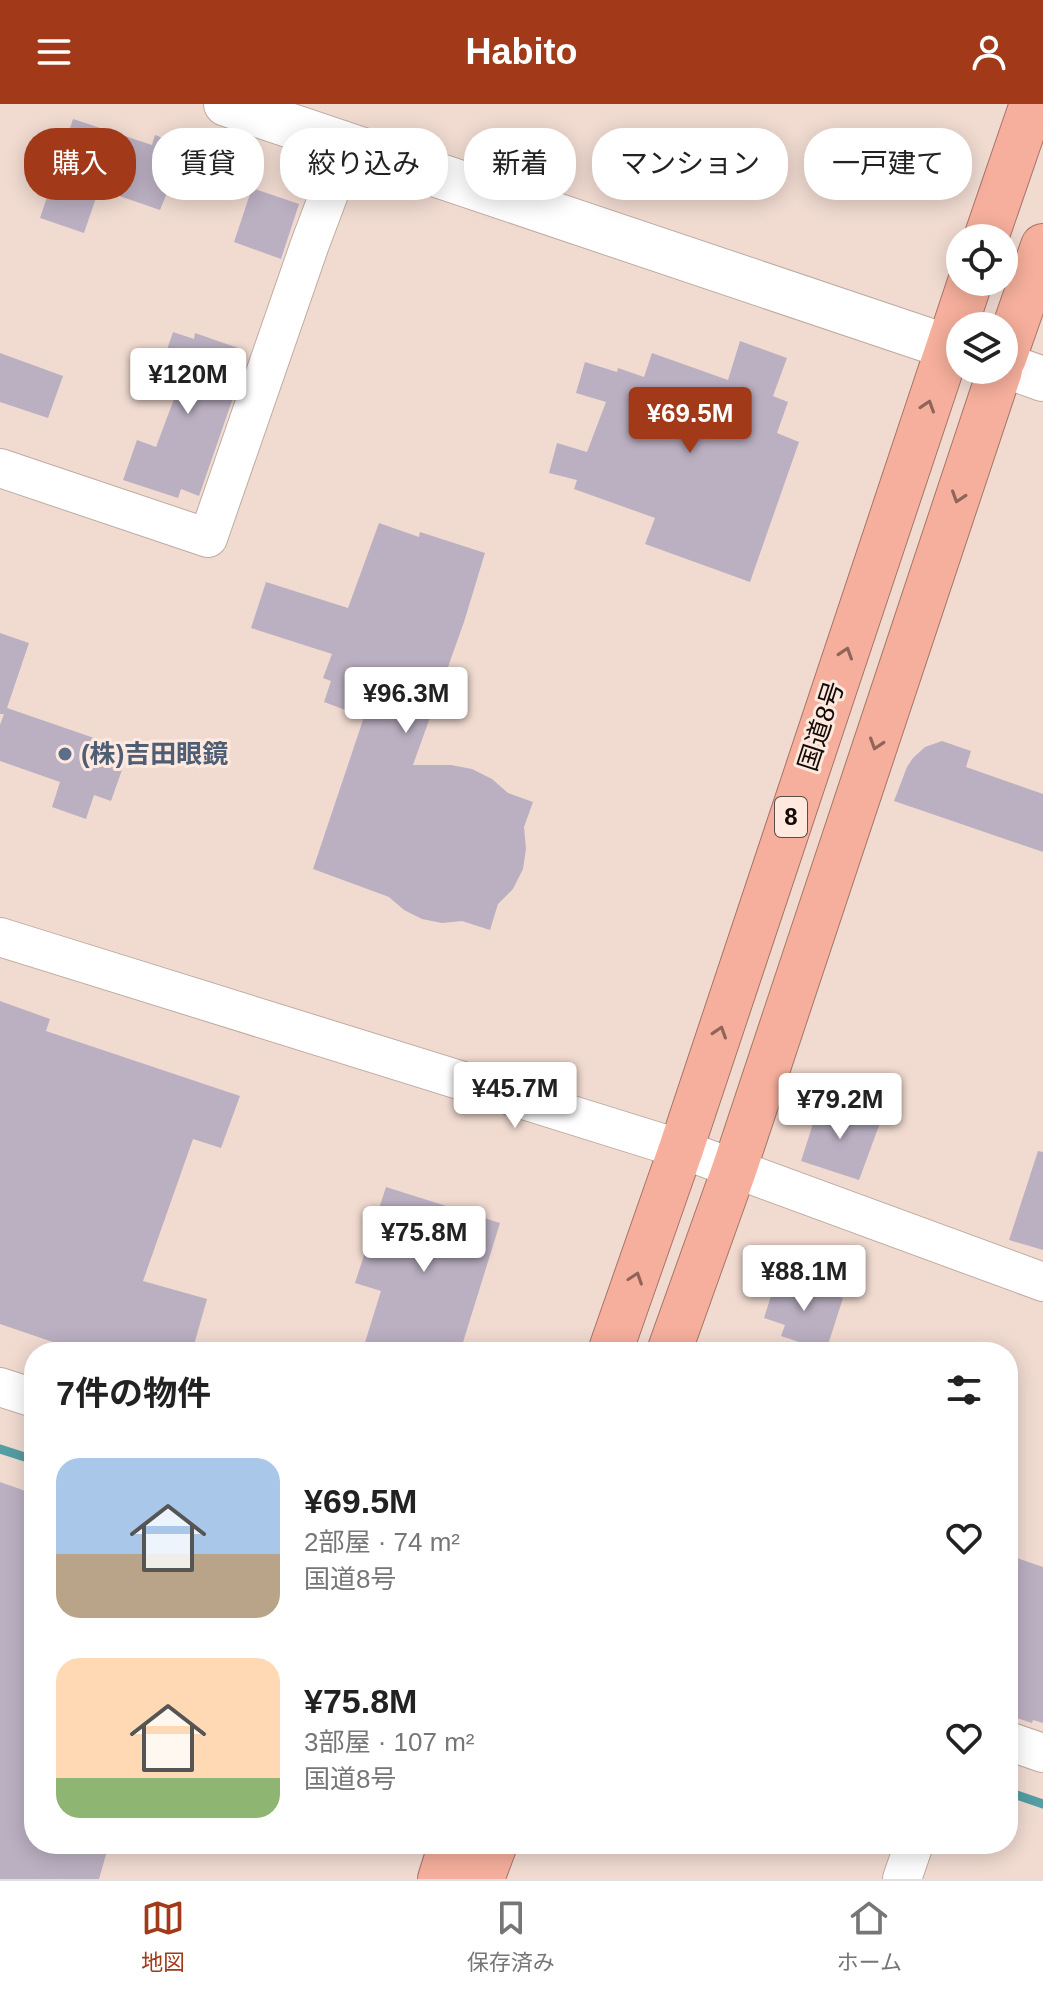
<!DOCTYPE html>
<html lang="ja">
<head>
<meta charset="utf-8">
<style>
  body { margin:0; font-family:Helvetica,"Noto Sans JP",sans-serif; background:#f6f6f6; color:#222; height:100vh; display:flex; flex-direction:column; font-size:30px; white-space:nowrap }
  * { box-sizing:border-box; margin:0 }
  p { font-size:26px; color:#767676 }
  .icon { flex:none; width:44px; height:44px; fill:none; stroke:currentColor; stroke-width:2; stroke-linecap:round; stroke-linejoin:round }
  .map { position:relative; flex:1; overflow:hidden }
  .details { position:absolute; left:24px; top:1238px; width:994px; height:512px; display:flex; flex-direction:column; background:#fff; border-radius:32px; box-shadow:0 4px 20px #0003 }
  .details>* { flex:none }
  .hud { position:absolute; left:24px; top:24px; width:996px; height:72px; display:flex; gap:16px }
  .controls { position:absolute; left:946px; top:120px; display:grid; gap:16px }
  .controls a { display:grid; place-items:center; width:72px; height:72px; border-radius:50%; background:#fff; box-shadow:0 4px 20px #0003; font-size:40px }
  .price { position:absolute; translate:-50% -68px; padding:0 18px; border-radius:8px; background:#fff; color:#222; font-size:26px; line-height:52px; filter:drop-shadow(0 2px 4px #0008) }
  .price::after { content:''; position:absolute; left:50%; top:48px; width:24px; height:18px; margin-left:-12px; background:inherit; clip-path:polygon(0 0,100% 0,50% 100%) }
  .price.current { background:#a23a19; color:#fff }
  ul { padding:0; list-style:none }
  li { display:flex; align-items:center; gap:24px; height:200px; padding:0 32px }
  li span { display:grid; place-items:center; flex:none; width:224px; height:160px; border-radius:24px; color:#555 }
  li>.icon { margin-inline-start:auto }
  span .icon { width:96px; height:96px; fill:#fffc; stroke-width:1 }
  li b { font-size:34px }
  h2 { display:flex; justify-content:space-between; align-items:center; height:96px; padding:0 32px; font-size:34px }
  .tag { padding:0 28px; border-radius:32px; background:#fff; box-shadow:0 4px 20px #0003; font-size:28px; line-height:72px }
  .tag.current { background:#a23a19; color:#fff }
  header { display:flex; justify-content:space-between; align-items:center; height:104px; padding:0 32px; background:#a23a19; color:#fff; font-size:36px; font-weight:700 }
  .tabs { display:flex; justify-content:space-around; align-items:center; height:112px; border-top:2px solid #e0e0e0; background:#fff; font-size:22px; color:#767676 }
  .tabs a { display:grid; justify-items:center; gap:4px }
  .tabs .current { color:#a23a19 }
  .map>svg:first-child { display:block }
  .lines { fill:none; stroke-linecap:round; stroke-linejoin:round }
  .stream { stroke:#549ea4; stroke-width:9 }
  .building { fill:#bbb0c2 }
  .street-casing { stroke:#c0aba1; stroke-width:40 }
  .secondary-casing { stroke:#c0aba1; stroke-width:46 }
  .highway-casing { stroke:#a67568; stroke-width:46 }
  .street { stroke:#fff; stroke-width:38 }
  .secondary { stroke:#fff; stroke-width:44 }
  .highway { stroke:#f6af9c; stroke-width:44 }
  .oneway { stroke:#8f6559 }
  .service-dot { fill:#5c6f8a; stroke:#ffe8de; stroke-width:3 }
  .labels { text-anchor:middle; stroke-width:6; stroke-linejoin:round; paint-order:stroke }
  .shield { fill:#ffe8de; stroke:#584d48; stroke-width:2 }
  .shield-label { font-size:24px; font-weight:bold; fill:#110a07 }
  .street-label { font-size:26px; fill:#110a07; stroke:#ffe8de }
  .service-label { font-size:26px; font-weight:bold; fill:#4e5e75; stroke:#ffe8de; text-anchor:start }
</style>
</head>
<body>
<header><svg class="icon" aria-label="menu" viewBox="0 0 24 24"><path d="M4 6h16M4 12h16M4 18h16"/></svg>Habito<svg class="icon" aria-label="person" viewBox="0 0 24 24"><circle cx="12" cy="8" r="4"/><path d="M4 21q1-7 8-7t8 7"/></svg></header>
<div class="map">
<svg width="1043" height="1775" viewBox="0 0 1043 1775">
  <rect width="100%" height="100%" fill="#f1dbd1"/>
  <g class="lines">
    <!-- stream -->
    <path class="stream" d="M0,1345L34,1356
      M1008,1688L1043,1700"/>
  </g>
  <!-- building -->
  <path class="building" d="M73,15L152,41L155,31L186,43L160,106L99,85L84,129L40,114Z
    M252,84L299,100L281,155L234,138Z
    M173,228L194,235L195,229L238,244L232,261L243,265L199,392L181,385L178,394L123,376L137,336L156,343L174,295L153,287Z
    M740,237L787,254L773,292L788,298L777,329L799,338L750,478L645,440L655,414L574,385L577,376L549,369L557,339L587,348L606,298L576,289L585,258L617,268L618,264L644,273L652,249L728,276Z
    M0,249L63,272L48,314L0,298Z
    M379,419L419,433L420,428L485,449L464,518L413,661H451L472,665L492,675L508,689L533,698L524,723L526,745L523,765L513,785L498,800L490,826L462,817L442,819L422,815L404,806L389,793L313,765L364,613L324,598L331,577L323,574L332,550L251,524L266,478L348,504Z
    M0,529L29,539L7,604L129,646L111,697L94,691L86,715L52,703L60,678L0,657V621L4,610H0Z
    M942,637L971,647L966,663L1043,690V748L894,697L907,663L913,654L925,643Z
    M0,897L50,915L46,927L240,992L221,1044L193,1035L143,1177L207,1195L192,1248H82L0,1220Z
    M820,998L880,1019L859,1076L801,1057Z
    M1038,1047L1043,1048V1146L1009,1136Z
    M386,1083L500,1119L460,1248H362L381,1187L355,1179Z
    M777,1173L843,1194L826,1247L781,1232L785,1221L764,1214Z
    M0,1378L34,1390V1740H109L99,1775H0Z
    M1008,1451L1043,1463V1619L1033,1616L1032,1619L1008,1611Z"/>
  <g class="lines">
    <!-- street casing -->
    <g class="street-casing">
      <path id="street" d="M0,364L208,434L310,140L347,42
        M0,833L681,1045L1043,1178
        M0,1283L34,1294
        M1008,1637L1043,1649
        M902,1775L914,1740"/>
    </g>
    <!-- secondary casing -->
    <g class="secondary-casing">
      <path id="secondary" d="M226,0L960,247
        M1004,261L1043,275"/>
    </g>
    <!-- highway casing -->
    <g class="highway-casing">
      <path id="highway" d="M986,134L1032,0
        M1004,254L1043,142
        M610,1248L681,1045L970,178
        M669,1248L734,1066L1000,266
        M440,1775L451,1740
        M482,1775L495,1740"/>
    </g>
    <!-- street -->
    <use href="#street" class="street"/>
    <!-- secondary -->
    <use href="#secondary" class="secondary"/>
    <!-- highway -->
    <use href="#highway" class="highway"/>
  </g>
  <!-- one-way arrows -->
  <defs><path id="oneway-chevron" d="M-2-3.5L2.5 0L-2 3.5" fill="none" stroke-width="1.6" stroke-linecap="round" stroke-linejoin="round" transform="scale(2)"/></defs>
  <g class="oneway">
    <use href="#oneway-chevron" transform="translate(928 302) rotate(-72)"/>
    <use href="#oneway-chevron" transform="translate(958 393) rotate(108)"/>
    <use href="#oneway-chevron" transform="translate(846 549) rotate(-72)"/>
    <use href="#oneway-chevron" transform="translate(876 640) rotate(108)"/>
    <use href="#oneway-chevron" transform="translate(720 928) rotate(-72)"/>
    <use href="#oneway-chevron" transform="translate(636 1174) rotate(-71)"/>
  </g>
  <!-- markers -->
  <circle class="service-dot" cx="65" cy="650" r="8"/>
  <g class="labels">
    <!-- shield labels -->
    <rect class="shield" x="775" y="693" width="32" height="40" rx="6"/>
    <g class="shield-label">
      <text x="791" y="721">8</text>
    </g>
    <!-- street labels -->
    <g class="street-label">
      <text transform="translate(821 622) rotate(-72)" y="9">国道8号</text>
    </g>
    <!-- service labels -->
    <g class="service-label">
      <text x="81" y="659">(株)吉田眼鏡</text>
    </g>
  </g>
</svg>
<div class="controls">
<a><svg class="icon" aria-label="locate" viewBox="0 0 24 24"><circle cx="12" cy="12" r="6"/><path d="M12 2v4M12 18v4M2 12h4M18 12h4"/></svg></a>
<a><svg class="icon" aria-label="layers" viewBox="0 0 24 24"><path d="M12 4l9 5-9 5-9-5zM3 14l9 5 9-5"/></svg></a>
</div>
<b class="price" style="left:188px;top:312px">¥120M</b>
<b class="price current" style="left:690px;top:351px">¥69.5M</b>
<b class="price" style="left:406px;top:631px">¥96.3M</b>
<b class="price" style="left:515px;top:1026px">¥45.7M</b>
<b class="price" style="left:840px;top:1037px">¥79.2M</b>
<b class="price" style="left:424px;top:1170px">¥75.8M</b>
<b class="price" style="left:804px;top:1209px">¥88.1M</b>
<div class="hud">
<a class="tag current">購入</a>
<a class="tag">賃貸</a>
<a class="tag">絞り込み</a>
<a class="tag">新着</a>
<a class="tag">マンション</a>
<a class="tag">一戸建て</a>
</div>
<section class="details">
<h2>7件の物件<svg class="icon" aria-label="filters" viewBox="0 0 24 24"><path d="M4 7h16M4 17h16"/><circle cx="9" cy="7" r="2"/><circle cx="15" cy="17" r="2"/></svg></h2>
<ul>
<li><span style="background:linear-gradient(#a9c7e8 60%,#b9a48a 0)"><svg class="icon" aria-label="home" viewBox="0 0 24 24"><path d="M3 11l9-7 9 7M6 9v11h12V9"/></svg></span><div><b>¥69.5M</b><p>2部屋 · 74 m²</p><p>国道8号</p></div><svg class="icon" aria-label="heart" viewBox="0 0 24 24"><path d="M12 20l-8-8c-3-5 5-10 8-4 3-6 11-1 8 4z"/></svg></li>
<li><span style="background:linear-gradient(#ffd9b3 75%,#8fb573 0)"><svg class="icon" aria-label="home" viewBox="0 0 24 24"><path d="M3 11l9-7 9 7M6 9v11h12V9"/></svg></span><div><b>¥75.8M</b><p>3部屋 · 107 m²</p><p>国道8号</p></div><svg class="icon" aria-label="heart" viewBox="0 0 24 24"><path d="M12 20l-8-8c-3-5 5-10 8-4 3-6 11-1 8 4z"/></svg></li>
</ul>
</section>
</div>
<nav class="tabs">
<a class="current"><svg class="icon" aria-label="map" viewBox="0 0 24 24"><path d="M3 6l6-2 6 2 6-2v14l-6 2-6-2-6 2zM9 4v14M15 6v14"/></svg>地図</a>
<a><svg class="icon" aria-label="saved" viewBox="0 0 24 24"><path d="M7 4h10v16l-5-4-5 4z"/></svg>保存済み</a>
<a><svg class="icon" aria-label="home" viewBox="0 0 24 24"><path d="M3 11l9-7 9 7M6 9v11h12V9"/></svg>ホーム</a>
</nav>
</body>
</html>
